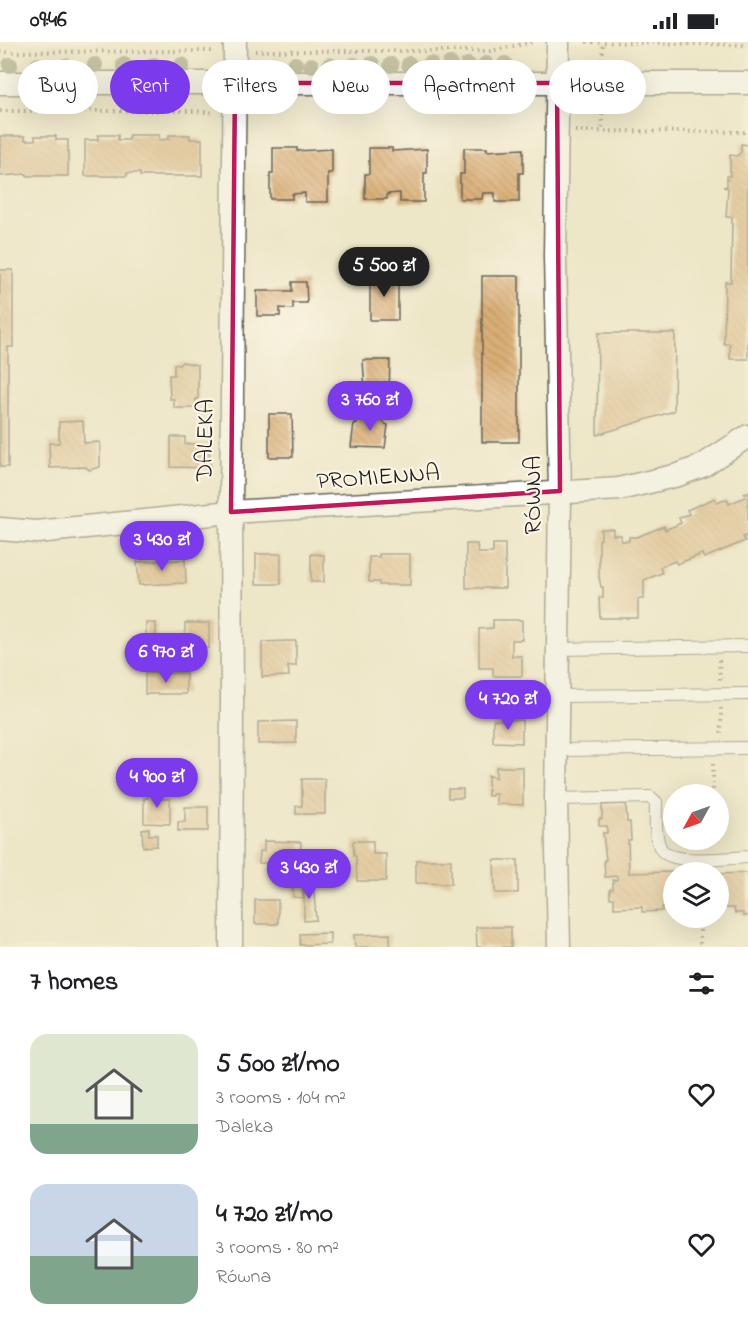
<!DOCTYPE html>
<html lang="en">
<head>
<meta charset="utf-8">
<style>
  body { margin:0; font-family:"Indie Flower",sans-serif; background:#f6f6f6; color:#202124; height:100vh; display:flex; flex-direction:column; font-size:22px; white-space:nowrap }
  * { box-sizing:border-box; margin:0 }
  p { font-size:20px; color:#757577 }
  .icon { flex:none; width:33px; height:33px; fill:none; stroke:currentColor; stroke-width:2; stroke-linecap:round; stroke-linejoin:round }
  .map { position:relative; height:905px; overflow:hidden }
  .drawer { display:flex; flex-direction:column; background:#fff; flex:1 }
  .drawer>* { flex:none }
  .banner { position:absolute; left:18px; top:18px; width:712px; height:54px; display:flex; gap:12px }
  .needle { width:39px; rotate:230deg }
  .tools { position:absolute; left:663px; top:742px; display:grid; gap:12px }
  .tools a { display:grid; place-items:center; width:66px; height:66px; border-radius:50%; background:#fff; box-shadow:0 6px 24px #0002; font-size:30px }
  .price { position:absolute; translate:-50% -51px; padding:0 14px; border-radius:21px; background:#7c3aed; color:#fff; font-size:20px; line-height:39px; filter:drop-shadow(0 2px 3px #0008) }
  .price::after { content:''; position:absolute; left:50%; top:36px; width:18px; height:14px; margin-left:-9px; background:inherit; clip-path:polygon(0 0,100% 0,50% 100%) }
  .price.current { background:#222; color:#fff }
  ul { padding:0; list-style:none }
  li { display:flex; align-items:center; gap:18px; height:150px; padding:0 30px }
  li span { display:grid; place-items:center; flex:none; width:168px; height:120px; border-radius:18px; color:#555 }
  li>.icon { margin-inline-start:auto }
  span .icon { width:72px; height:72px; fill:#fffc; stroke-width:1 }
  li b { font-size:26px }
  h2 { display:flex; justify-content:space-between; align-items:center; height:72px; padding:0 30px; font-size:26px }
  .chip { padding:0 21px; border-radius:27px; background:#fff; box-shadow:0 6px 24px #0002; font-size:21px; line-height:54px }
  .chip.current { background:#7c3aed; color:#fff }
  .status { display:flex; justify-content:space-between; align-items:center; height:42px; padding:0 30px; background:#fff; direction:ltr }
  .status svg { height:16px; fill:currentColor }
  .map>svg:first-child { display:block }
  .building { fill:url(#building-back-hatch) }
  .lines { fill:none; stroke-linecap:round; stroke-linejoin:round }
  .service-casing { stroke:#656358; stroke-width:14 }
  .minor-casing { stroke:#656358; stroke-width:25 }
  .path { stroke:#656358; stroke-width:4; stroke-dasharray:1.5 4.5; stroke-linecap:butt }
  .service { stroke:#fff; stroke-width:12 }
  .minor { stroke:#fff; stroke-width:22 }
  .tree { fill:#949879 }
  .marked { fill:none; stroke:#c2185b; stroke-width:4.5; stroke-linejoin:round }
  .labels { text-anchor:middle; stroke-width:4.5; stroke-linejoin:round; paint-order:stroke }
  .street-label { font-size:24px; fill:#1c1c1c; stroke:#fcf5e5 }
</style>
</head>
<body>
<div class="status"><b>09:46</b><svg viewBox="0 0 49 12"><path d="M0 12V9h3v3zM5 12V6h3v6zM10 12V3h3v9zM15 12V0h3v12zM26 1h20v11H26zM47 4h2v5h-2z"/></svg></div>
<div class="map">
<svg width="748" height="905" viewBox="0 0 748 905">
  <defs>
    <pattern id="building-back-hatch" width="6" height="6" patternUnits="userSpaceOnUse" patternTransform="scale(1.5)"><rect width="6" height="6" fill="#daaf77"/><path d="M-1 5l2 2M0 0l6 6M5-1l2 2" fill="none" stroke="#ba9666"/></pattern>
  </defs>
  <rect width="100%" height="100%" fill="#fcf5e5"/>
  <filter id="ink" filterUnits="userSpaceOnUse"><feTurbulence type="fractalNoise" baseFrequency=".0167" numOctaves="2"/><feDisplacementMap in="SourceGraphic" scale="12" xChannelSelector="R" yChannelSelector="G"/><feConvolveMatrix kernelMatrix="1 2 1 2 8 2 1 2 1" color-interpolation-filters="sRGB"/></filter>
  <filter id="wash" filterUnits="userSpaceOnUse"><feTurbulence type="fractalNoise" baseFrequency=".008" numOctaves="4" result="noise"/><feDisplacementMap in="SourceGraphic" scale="24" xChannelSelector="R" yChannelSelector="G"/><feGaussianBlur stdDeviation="1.35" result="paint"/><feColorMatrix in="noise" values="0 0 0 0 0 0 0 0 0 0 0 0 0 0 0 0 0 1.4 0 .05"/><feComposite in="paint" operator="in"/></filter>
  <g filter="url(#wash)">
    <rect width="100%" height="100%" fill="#ede6c7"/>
    <g id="blocks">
      <!-- building -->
      <path class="building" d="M98,93H118V98H129V93H159V98L169,97V93H190V97H202V134H140V131H127V134H85V98H98Z
        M0,94H25V98H35V94H56V98H68V134H27V132L0,134Z
        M741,102L748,103V317H730V302H724L725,240H731L732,175H726L728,146L723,145L727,144V134H730V113L737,114L741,110Z
        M273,106H297V109L332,107V131H328V160H305V151L292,152V157H270V132H273Z
        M369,106H392V109L427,107V131H424V160H400V151L387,152V157H365V132H369Z
        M464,106H487V109L523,107V131H519V160H495V151H483L482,157H460V132H464Z
        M0,228H13V305H8V425H0Z
        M370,234H398V278H370Z
        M482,234H519V400H482Z
        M292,240H306L307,261H293V267L280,266V274H257V249H292Z
        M598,291H675L674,369L597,393Z
        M363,318H390L389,351L365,350Z
        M182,320L198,323V357H196L195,366H174V357H170L169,333H174V322L179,323Z
        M269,372H292L293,415H269Z
        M358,372L379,373L385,382L388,383L385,406L351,405L354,381L357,382Z
        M83,379L84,401L100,400V425L89,428L86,425L50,426L49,401H59V380Z
        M171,395H185V402H209L210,426L171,425Z
        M748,450V493L743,495L745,499L704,516L702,512L677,522L675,519L660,525L662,531L644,538V557H638V576H600L599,556H603V545H601L599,535V498L601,497V487H613V493H621V499H629V495H637L664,484L665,488L681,481L679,476L689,472L687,468L715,456L717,461L727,457L729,462L745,455L744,452Z
        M466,502H477L478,511H493V502H505V546H466Z
        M256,512H281V542H256Z
        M311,512L324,513V540H311Z
        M379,512H410V543H379V540H369V515H379Z
        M185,518L186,541L139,543L137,520Z
        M493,578H522V598H512V614H522V634H493V626H479V587L493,586Z
        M146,581H156V599H146Z
        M185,581H209V606H185Z
        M288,599H296V624H288L289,634L262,635V600Z
        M145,631H186V652H145Z
        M493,678H522V701L493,700Z
        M296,679V701L258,702V680Z
        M496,725H523V763L496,762V752H492V754H488V733L496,736Z
        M302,737H325V772H296V764H302Z
        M448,747H463V756H448Z
        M148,749H162V757H170V782L144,781V756H148Z
        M626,762L627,780H630L631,798H628L629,831L674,830V864L662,865V869L642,870V865L614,866V856H610V847H613V838H617V834L605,835L604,818H606L603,791H607V784H599V777H602V763Z
        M185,765H208V789H178V780H185Z
        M149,786V793H157V804L143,805L142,787Z
        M264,799L301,800L300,822L259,821L260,809H264Z
        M353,799H373V812H386V839H357L356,814H354Z
        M416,818H451V842L416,841Z
        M494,818H518V851H495Z
        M748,831V874H743V871H735L734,866H718V832Z
        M304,835L313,836L316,878L304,879Z
        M293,840L303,841V856L293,855Z
        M255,858H278V882H255Z
        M476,885H511V905H477Z
        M330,891V902L300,903V892Z
        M390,892V905H355L354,893Z"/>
    </g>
  </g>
  <g filter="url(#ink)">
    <use href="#blocks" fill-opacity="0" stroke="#656358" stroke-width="1.5"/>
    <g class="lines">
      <!-- service casing -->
      <g class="service-casing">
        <path id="service" d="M558,607L748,604
          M558,654L748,652
          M557,708L748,706
          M556,757L650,755L656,760C656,774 654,796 661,807C671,824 729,816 748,815"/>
      </g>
      <!-- minor casing -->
      <g class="minor-casing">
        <path id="minor" d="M558,0L555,214L560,449L556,757L559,905
          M0,41H748
          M0,487L37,490L231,470L619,447L678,433L702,424L748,394
          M231,905L232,657L231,470L235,0"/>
      </g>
      <!-- path -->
      <path class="path" d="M586,0L748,3
        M255,9H490L533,0
        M0,10L215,9
        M602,23L603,0
        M602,60V89
        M0,69H195L215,71
        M575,89L748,90
        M719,618L720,638
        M721,666V692
        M713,722V753
        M700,876V905"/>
      <!-- service -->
      <use href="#service" class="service"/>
      <!-- minor -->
      <use href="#minor" class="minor"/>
    </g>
    <!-- trees -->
    <g class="tree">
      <circle cx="274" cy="22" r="8"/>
      <circle cx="295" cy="22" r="8"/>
      <circle cx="372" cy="22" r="8"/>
      <circle cx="409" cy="22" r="8"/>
      <circle cx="430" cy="22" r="8"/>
      <circle cx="450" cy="22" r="8"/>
      <circle cx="486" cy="22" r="8"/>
      <circle cx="505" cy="22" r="8"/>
      <circle cx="10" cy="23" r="8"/>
      <circle cx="38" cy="23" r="8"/>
      <circle cx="95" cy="23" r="8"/>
      <circle cx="124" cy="23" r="8"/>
      <circle cx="154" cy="23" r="8"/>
      <circle cx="182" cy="23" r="8"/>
      <circle cx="311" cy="23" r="8"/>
      <circle cx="330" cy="23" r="8"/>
      <circle cx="354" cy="23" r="8"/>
      <circle cx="391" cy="23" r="8"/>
      <circle cx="468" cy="23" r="8"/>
      <circle cx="66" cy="24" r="8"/>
    </g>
  </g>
  <!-- marked area -->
  <path d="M0 0H748V905H0ZM235,41H557L560,449L231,470Z" fill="#ede6c7" fill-opacity=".55" fill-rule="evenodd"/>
  <path class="marked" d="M235,41H557L560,449L231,470Z"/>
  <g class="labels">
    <!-- street labels -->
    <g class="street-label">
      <text transform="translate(204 398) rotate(-89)" y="8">DALEKA</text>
      <text transform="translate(378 434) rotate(-4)" y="8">PROMIENNA</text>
      <text transform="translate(532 453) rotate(-90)" y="8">RÓWNA</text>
    </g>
  </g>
</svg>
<div class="tools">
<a><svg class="needle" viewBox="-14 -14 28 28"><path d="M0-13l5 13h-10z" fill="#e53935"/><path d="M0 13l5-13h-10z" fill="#757577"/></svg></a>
<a><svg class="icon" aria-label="layers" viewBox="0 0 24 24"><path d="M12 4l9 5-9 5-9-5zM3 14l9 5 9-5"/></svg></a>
</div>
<b class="price current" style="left:384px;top:256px">5 500 zł</b>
<b class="price" style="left:370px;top:390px">3 760 zł</b>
<b class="price" style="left:162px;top:530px">3 430 zł</b>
<b class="price" style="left:166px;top:642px">6 970 zł</b>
<b class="price" style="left:508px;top:689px">4 720 zł</b>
<b class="price" style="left:157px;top:767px">4 900 zł</b>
<b class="price" style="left:309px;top:858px">3 430 zł</b>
<div class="banner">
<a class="chip">Buy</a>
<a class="chip current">Rent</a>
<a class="chip">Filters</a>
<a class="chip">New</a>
<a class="chip">Apartment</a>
<a class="chip">House</a>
</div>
</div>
<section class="drawer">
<h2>7 homes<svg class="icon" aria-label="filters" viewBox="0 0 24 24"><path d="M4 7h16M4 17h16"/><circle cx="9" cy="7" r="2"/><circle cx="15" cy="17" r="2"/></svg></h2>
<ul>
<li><span style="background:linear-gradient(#dfe7d0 75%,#7fa58c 0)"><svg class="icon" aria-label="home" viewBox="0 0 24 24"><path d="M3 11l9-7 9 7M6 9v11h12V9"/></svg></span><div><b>5 500 zł/mo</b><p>3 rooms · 104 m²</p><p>Daleka</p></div><svg class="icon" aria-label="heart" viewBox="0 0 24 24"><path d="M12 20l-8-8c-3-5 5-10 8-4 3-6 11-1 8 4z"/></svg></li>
<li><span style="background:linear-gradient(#c9d6e8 60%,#7fa58c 0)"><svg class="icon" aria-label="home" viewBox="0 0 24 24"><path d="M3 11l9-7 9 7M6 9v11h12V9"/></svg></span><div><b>4 720 zł/mo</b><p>3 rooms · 80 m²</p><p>Równa</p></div><svg class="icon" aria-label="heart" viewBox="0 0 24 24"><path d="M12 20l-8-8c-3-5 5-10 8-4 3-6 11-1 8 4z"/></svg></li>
</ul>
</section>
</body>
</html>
